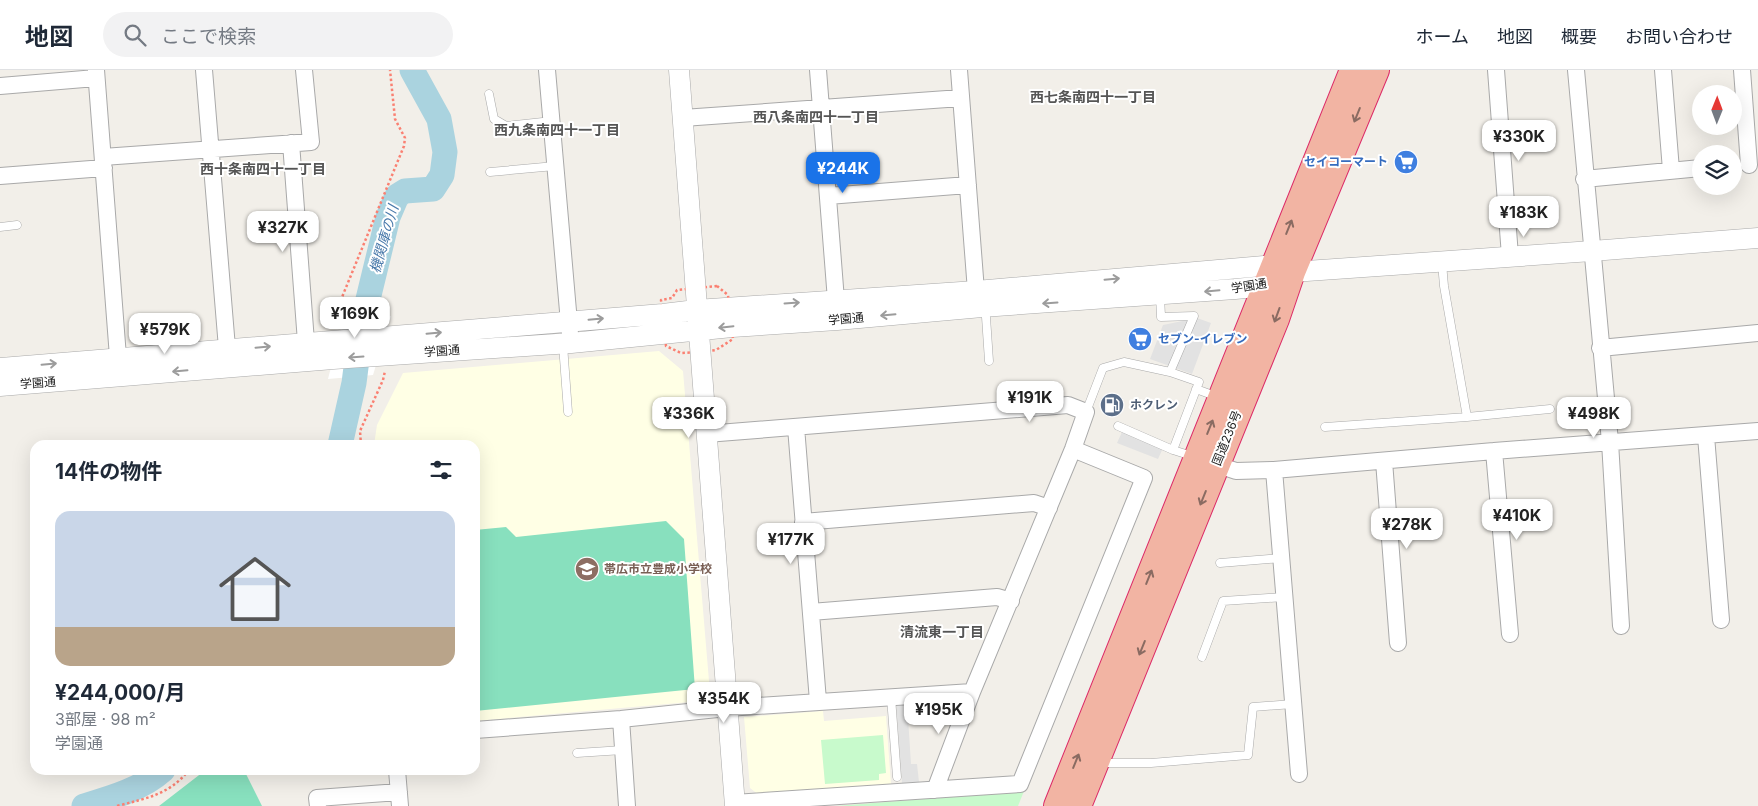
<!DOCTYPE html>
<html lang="ja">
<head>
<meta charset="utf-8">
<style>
  body { margin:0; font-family:Inter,"Noto Sans JP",sans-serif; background:#f2f2f3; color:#1f2937; height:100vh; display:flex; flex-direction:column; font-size:19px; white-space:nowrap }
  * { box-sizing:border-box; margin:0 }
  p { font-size:16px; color:#747a83 }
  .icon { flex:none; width:28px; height:28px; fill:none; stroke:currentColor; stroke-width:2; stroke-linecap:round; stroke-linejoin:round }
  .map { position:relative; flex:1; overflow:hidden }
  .panel { position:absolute; left:30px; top:370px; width:450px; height:335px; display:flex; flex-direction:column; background:#fff; border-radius:15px; box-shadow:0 5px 20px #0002 }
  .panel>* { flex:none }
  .needle { width:32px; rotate:1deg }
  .fabs { position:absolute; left:1692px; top:15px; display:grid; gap:10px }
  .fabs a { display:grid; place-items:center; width:50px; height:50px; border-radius:50%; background:#fff; box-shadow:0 5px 20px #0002; font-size:25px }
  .price { position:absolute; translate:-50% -42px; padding:0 11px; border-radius:10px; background:#fff; color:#222; font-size:16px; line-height:32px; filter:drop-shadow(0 1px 2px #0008) }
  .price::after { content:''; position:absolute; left:50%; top:30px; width:15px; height:11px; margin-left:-8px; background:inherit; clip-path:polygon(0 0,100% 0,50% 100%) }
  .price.current { background:#1a73e8; color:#fff }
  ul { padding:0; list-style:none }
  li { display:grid; align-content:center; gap:10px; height:265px; padding:0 25px }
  li span { display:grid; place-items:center; height:155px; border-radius:15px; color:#555 }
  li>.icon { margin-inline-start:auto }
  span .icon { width:90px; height:90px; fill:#fffc; stroke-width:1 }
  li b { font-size:21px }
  h2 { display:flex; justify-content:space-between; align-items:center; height:60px; padding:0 25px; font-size:21px }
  header { display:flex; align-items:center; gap:30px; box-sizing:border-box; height:70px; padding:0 25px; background:#fff; border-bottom:1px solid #e0e1e3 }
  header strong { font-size:24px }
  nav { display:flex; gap:28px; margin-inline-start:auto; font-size:18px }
  .search { width:350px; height:45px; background:#f2f2f3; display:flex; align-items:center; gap:12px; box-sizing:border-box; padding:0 18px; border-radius:28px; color:#747a83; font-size:19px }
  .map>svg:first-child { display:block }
  .education { fill:#ffffe5 }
  .park { fill:#c8facc }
  .pitch { fill:#88e0be }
  .parking { fill:#e2e2e2 }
  .pier { fill:#fff }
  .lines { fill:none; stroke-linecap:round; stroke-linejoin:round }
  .river { stroke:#aad3df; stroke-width:25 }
  .service-casing { stroke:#a9a9a9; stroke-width:9 }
  .minor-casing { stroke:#a9a9a9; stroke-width:18 }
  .tertiary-casing { stroke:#a9a9a9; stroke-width:21 }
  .trunk-casing { stroke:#dc2a67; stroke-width:28 }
  .path { stroke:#fa8072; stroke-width:2.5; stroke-dasharray:2.5 2.5; stroke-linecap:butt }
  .service { stroke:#fff; stroke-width:8 }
  .minor { stroke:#fff; stroke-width:16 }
  .tertiary { stroke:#fff; stroke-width:20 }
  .trunk { stroke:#f2b4a3; stroke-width:26 }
  .oneway { stroke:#8a6b62 }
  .oneway2 { stroke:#9c9c9c }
  .labels { text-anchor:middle; stroke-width:4; stroke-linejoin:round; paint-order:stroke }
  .shop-label { font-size:12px; font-weight:bold; fill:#366cbe; stroke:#fff; text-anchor:end }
  .street-label { font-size:12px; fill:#222; stroke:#fff }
  .service-label { font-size:12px; font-weight:bold; fill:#4e5e75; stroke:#fff; text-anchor:start }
  .education-label { font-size:12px; font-weight:bold; fill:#785e54; stroke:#fff; text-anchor:start }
  .neighbourhood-label { font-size:14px; font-weight:bold; fill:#555; stroke:#fff }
  .water-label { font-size:14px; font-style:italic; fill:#4a7aab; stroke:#fff }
</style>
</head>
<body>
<header>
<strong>地図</strong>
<div class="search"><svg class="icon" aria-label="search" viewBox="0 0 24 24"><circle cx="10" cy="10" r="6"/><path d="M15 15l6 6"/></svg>ここで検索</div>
<nav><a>ホーム</a><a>地図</a><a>概要</a><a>お問い合わせ</a></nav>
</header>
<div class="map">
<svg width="1758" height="736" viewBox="0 0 1758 736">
  <rect width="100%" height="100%" fill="#f2efe9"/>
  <!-- education -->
  <path class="education" d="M659,281L683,301L710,623L701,631L475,651V375H374L377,355L403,303Z
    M823,641L824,651L886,646L891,714L759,725L750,718L744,647Z"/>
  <!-- park -->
  <path class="park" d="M883,665L886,703L879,704V710L825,714L821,670Z
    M1024,721L1018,736H836Z"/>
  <!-- pitch -->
  <path class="pitch" d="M666,451L684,469L695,619L475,641V460L506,457L516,467Z
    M210,700H244L262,736H159L203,702Z"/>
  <!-- parking -->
  <path class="parking" d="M1197,248L1211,253L1192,304L1150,289L1163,255Z
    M1122,362L1163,378L1158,389L1117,373Z
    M907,632L911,694H917L919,712L902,713L896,633Z"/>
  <!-- pier -->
  <path class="pier" d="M391,246L373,305L328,309L343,250Z"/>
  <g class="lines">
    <!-- river -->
    <path class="river" d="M340,375L354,313L361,258L388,147L397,126L405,121L433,119L442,105L445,82L439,49L412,0
      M84,736C111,728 142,719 163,700"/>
    <!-- service casing -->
    <g class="service-casing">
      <path id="service" d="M489,24L494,49L506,56L552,51
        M490,102L555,96
        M0,157L17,155
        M1442,193L1444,216L1467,347
        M1160,225L1161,247L1194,246L1170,302L1199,312L1173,380L1192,386
        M983,239L986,247L989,291
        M563,275L568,342
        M1196,319L1218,327
        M1086,342L1103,298L1124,292L1170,302
        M1118,356L1173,380
        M1325,357L1467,347L1550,339
        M1220,493L1281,488
        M1202,587L1223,531L1284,527
        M891,627L897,707
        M577,683L623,680
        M1100,693H1151L1248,685L1253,637L1293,634"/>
    </g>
    <!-- minor casing -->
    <g class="minor-casing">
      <path id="minor" d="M96,0L119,300
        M204,0L228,290
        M547,0L570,264
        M818,0L837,243
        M959,0L976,221
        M1496,0L1510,186
        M1576,0L1610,372L1621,556
        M1663,0L1671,100
        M1742,0L1749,95
        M0,16L96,8
        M683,48L961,28
        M291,73L307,285
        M103,87L311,72L304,0
        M0,106L104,98
        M1584,109L1701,98
        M828,126L968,115
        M1600,278L1758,263
        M796,357L818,631
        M706,364L1068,335L1086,342L1073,379L972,622L935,720
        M1706,366L1721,550
        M1494,381L1510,564
        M1384,391L1398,573
        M1209,392L1236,401L1274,400L1494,381L1758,361
        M1274,400L1299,704
        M803,452L1034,433L1049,438
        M811,542L997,527L1011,531
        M621,649L627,736
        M475,660L621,649L727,638L972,622
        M397,700L400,736
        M734,733L1020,714L1144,408L1073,379
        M318,736L317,728L399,722"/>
    </g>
    <!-- tertiary casing -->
    <g class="tertiary-casing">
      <path id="tertiary" d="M679,0L735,736
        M0,298L663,244L696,240L976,221L1274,195L1292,202L1592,181L1758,168
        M0,316L333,289L571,273L732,257L837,250L982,237L1235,219L1266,216L1277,209"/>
    </g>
    <!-- trunk casing -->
    <g class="trunk-casing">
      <path id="trunk" d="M1057,736L1353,0
        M1078,736L1276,249L1292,202L1376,0"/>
    </g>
    <!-- path -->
    <path class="path" d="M717,216L728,225L733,269L716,280L700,282L681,283L666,276L661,230L672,228L677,220Z
      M331,254L404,76L405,68L395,49L390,0
      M361,375L360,361L383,310L385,301
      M117,736C147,728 169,725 189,700"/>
    <!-- service -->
    <use href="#service" class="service"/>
    <!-- minor -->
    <use href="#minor" class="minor"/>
    <!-- tertiary -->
    <use href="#tertiary" class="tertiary"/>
    <!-- trunk -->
    <use href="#trunk" class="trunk"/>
  </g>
  <!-- one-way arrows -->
  <defs><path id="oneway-shaft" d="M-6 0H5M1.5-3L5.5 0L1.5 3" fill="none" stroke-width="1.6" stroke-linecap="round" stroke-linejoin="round" transform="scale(1.25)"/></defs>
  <g class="oneway">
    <use href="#oneway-shaft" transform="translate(1357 45) rotate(112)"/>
    <use href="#oneway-shaft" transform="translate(1289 157) rotate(-68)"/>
    <use href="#oneway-shaft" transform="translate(1277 245) rotate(110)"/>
    <use href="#oneway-shaft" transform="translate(1210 357) rotate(-68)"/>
    <use href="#oneway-shaft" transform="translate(1203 428) rotate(112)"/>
    <use href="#oneway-shaft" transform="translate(1149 507) rotate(-68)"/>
    <use href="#oneway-shaft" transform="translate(1142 578) rotate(112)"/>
    <use href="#oneway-shaft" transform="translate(1076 691) rotate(-68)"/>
  </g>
  <g class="oneway2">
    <use href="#oneway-shaft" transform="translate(1112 209) rotate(-5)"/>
    <use href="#oneway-shaft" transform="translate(1212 221) rotate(175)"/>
    <use href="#oneway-shaft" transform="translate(792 233) rotate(-4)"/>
    <use href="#oneway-shaft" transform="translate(1050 233) rotate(176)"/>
    <use href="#oneway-shaft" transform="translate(888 245) rotate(175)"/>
    <use href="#oneway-shaft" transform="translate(596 249) rotate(-5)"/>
    <use href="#oneway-shaft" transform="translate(726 257) rotate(174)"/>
    <use href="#oneway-shaft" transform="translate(434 263) rotate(-5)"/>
    <use href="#oneway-shaft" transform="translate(263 277) rotate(-5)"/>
    <use href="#oneway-shaft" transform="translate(356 287) rotate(176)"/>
    <use href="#oneway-shaft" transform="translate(49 294) rotate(-5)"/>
    <use href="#oneway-shaft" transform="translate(180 301) rotate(175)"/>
  </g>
  <!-- icons -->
  <defs>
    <g id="supermarket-disc" transform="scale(1.25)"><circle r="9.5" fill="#3f7fe0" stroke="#fff"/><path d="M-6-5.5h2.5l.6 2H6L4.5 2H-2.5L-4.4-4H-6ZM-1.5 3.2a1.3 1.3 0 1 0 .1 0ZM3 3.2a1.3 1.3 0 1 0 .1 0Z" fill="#fff"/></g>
    <g id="fuel-disc" transform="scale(1.25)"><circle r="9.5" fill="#5c6f8a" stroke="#fff"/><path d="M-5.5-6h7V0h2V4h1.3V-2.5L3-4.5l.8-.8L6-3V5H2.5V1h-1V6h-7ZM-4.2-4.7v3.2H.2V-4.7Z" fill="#fff"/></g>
    <g id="school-disc" transform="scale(1.25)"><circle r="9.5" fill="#8d6e63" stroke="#fff"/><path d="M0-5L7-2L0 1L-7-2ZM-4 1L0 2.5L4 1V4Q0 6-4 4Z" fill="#fff"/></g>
  </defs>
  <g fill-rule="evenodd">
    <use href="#supermarket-disc" x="1406" y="92"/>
    <use href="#supermarket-disc" x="1140" y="269"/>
    <use href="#fuel-disc" x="1112" y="335"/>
    <use href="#school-disc" x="587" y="499"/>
  </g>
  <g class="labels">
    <!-- shop labels -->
    <g class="shop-label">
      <text x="1388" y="96">セイコーマート</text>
      <text x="1158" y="273" text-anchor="start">セブン-イレブン</text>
    </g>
    <!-- street labels -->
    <g class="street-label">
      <text transform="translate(1249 216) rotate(-9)" y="4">学園通</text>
      <text transform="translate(846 249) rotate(-5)" y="4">学園通</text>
      <text transform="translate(442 281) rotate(-4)" y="4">学園通</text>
      <text transform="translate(38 313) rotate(-4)" y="4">学園通</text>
      <text transform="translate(1227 368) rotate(-68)" y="4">国道236号</text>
    </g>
    <!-- service labels -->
    <g class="service-label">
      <text x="1130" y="339">ホクレン</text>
    </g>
    <!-- education labels -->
    <g class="education-label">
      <text x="604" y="503">帯広市立豊成小学校</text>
    </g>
    <!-- neighbourhood labels -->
    <g class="neighbourhood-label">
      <text x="1093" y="32">西七条南四十一丁目</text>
      <text x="816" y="52">西八条南四十一丁目</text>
      <text x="557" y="65">西九条南四十一丁目</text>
      <text x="263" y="104">西十条南四十一丁目</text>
      <text x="942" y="567">清流東一丁目</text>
    </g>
    <!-- water labels -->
    <g class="water-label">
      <text transform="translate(384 169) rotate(-74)" y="5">機関庫の川</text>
    </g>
  </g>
</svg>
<div class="fabs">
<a><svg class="needle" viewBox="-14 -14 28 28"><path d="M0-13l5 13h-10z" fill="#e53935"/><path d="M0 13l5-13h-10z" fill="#747a83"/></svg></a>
<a><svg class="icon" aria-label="layers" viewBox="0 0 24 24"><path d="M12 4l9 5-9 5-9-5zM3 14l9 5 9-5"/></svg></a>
</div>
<b class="price" style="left:1519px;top:92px">¥330K</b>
<b class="price current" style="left:843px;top:124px">¥244K</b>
<b class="price" style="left:1524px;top:168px">¥183K</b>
<b class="price" style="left:283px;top:183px">¥327K</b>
<b class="price" style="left:355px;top:269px">¥169K</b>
<b class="price" style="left:165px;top:285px">¥579K</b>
<b class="price" style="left:1030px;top:353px">¥191K</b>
<b class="price" style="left:689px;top:369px">¥336K</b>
<b class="price" style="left:1594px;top:369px">¥498K</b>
<b class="price" style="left:1517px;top:471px">¥410K</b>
<b class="price" style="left:1407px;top:480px">¥278K</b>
<b class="price" style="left:791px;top:495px">¥177K</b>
<b class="price" style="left:724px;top:654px">¥354K</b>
<b class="price" style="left:939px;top:665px">¥195K</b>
<section class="panel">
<h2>14件の物件<svg class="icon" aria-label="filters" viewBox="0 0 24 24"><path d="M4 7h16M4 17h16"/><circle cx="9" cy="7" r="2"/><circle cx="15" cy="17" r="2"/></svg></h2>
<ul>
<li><span style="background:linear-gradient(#c9d6e8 75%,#b9a48a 0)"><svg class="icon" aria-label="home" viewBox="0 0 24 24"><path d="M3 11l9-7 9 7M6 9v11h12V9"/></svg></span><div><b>¥244,000/月</b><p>3部屋 · 98 m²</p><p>学園通</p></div></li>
</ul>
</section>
</div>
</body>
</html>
